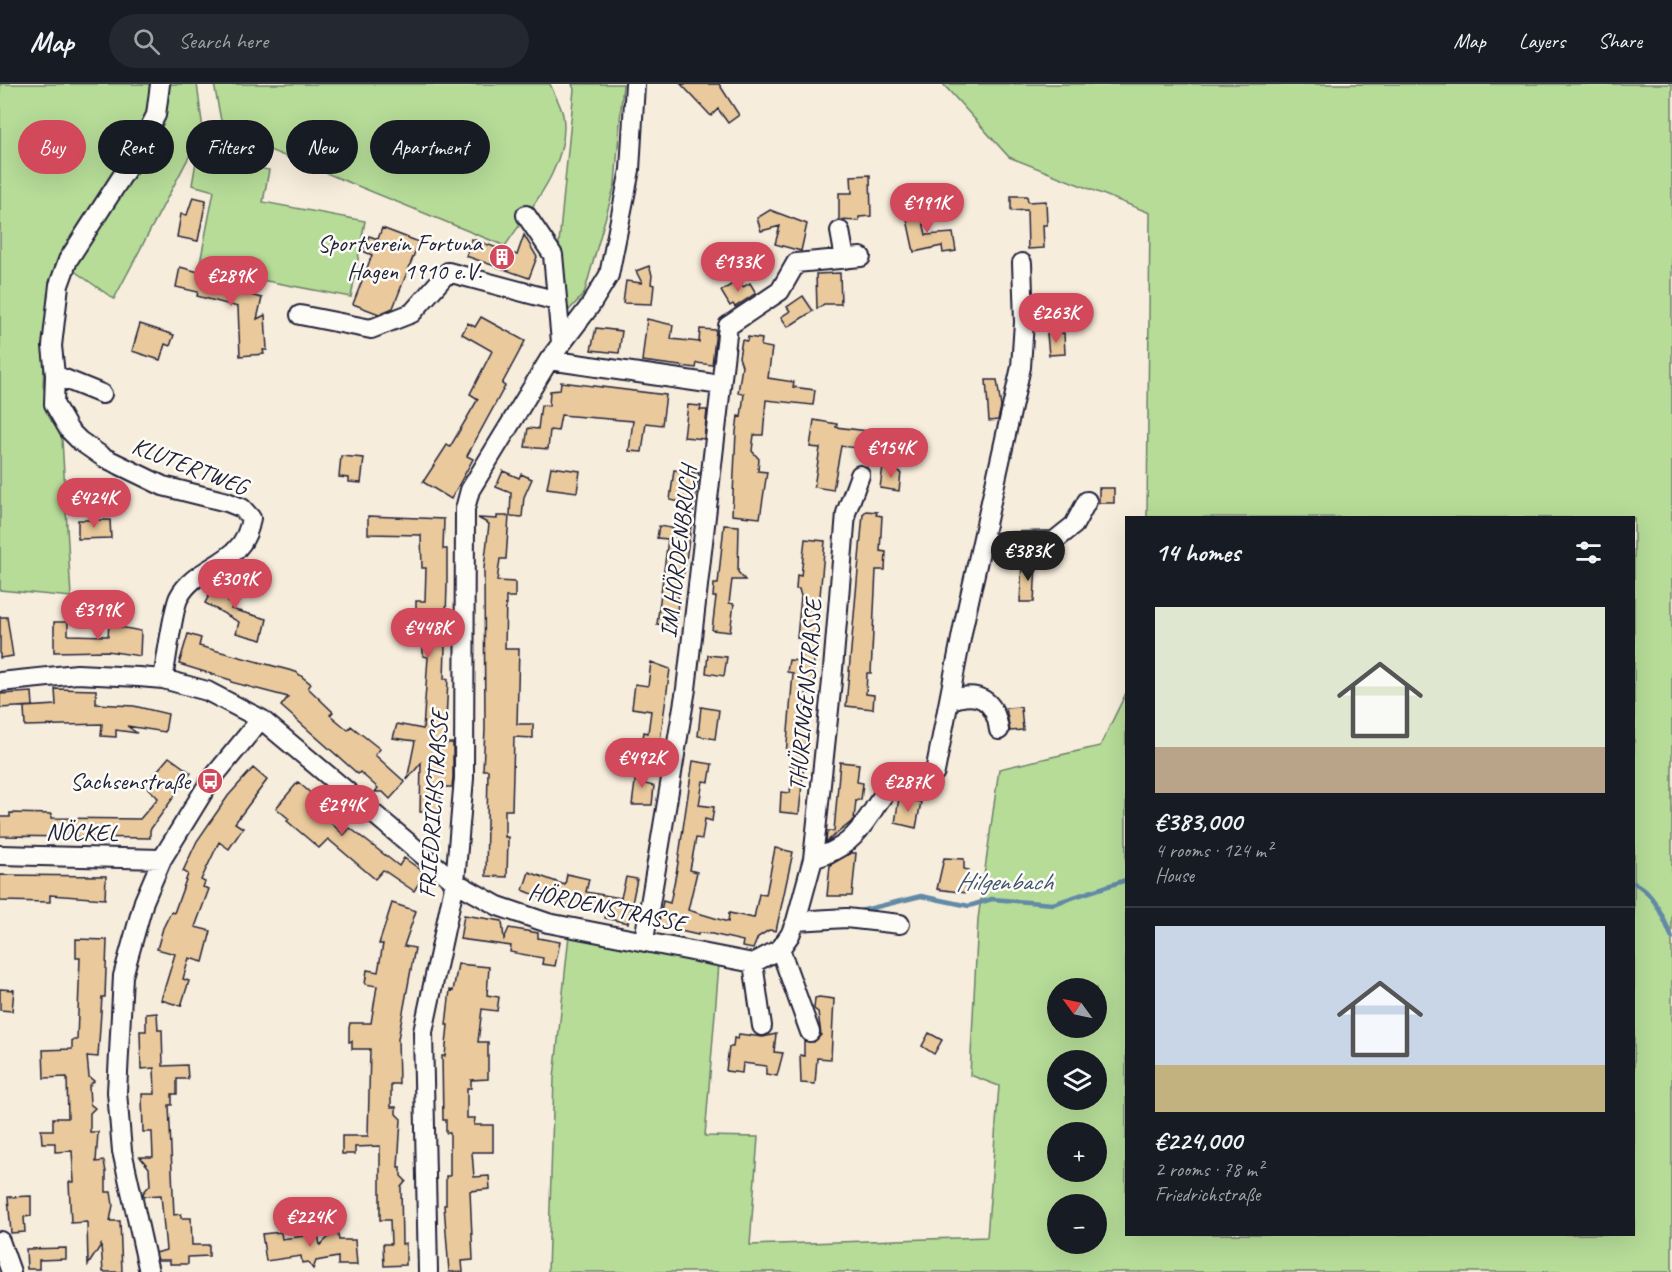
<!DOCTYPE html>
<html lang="en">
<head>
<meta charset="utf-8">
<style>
  body { margin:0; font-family:Caveat,sans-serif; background:#242831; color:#f1f3f6; height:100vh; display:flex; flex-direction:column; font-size:22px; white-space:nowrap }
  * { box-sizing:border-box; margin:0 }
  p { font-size:20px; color:#9ea1a6 }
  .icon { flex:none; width:33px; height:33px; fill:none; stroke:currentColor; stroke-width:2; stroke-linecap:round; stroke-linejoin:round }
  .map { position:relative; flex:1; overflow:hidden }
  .panel { position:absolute; left:1125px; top:432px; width:510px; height:720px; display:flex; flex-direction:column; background:#171b24; border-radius:0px; box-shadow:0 6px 24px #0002 }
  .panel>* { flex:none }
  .hud { position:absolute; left:18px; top:36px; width:570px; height:54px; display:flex; gap:12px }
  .needle { width:39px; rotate:303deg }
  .controls { position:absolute; left:1047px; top:894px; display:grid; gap:12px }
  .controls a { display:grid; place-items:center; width:60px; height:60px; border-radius:50%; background:#171b24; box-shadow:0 6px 24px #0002; font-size:30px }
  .price { position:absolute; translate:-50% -51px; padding:0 14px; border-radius:21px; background:#d1495b; color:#fff; font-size:20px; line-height:39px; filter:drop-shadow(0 2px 3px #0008) }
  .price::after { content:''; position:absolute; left:50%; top:36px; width:18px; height:14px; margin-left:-9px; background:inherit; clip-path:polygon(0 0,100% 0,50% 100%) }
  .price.on { background:#222; color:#fff }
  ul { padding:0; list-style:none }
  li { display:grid; align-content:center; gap:12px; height:318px; padding:0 30px }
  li+li { border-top:2px solid #363941 }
  li span { display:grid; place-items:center; height:186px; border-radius:0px; color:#555 }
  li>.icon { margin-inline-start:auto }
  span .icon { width:108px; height:108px; fill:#fffc; stroke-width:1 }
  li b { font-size:26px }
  h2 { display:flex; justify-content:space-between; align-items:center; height:72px; padding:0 30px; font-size:26px }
  .chip { padding:0 21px; border-radius:27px; background:#171b24; box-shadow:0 6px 24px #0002; font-size:21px; line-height:54px }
  .chip.on { background:#d1495b; color:#fff }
  header { display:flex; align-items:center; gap:36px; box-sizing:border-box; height:84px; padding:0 30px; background:#171b24; border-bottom:2px solid #363941 }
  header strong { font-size:28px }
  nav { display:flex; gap:33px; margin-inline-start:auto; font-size:21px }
  .search { width:420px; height:54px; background:#242831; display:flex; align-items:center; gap:15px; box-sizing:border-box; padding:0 21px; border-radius:33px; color:#9ea1a6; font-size:22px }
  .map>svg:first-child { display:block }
  .green { fill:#b6dc98; stroke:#6c7f6a; stroke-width:1.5; fill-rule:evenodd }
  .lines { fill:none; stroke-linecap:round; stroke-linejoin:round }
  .stream { stroke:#628aa6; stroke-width:4.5 }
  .building { fill:#eaca9c; stroke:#22223b; stroke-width:1.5 }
  .minor-casing { stroke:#22223b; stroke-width:22 }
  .minor { stroke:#fdfcf7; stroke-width:18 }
  .labels { text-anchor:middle; stroke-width:5; stroke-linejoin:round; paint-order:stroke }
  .poi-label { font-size:24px; fill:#22223b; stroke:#fdfcf7; text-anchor:end }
  .street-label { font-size:24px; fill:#22223b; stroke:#fdfcf7 }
  .water-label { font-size:26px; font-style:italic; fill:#425671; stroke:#fdfcf7 }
</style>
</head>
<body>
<header>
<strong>Map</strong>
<div class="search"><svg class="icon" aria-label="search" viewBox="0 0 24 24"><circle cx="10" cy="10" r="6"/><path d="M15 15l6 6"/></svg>Search here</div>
<nav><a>Map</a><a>Layers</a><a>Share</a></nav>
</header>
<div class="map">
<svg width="1672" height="1188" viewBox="0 0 1672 1188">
  <rect width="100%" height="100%" fill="#f7eddc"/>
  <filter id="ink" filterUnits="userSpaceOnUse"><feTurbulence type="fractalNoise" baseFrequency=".0167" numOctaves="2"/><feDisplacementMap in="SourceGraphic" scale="12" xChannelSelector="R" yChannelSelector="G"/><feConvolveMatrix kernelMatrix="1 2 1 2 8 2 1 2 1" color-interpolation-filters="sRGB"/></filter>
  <g filter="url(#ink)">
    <!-- green -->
    <path class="green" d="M0,0H197L203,46L114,215L60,177L46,243L43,302L62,355L71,513L0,506Z
      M214,0H550C554,10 561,21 563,31C571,79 530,125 505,162L223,47Z
      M572,0H623L615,100L584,210L568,227L559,159L574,5Z
      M943,0H1672V1188H548L554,994L569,851L719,880L705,1052L758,1053L750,1161L987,1153L999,1002L970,991L978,835L999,685L1100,662L1126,609V1150H1634V434L1147,433L1150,129L1009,73ZM1058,904H1096V944H1058ZM1058,976H1096V1016H1058ZM1058,1048H1096V1088H1058ZM1058,1120H1096V1160H1058Z
      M197,72L269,86L263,118L365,137L351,213L199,184L214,107L192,101Z"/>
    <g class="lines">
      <!-- stream -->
      <path class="stream" d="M1634,799C1654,808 1664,835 1672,854
        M856,828L921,812L969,822L992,815L1053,820L1126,796"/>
    </g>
    <!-- building -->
    <path class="building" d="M681,0H719L739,31L728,39L718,25L711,32Z
      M870,91L871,132L859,133V137L839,136V109H852L851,92Z
      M1011,112H1027L1028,118L1046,117L1047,141H1043L1044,164L1028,165L1027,126L1011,127Z
      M193,113L206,116L198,157L177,153L181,130L187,131Z
      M920,123L926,151L953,149L956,167L943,169L942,162L914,168L905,126Z
      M770,126L807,140L801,167L775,160L780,142L761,147L757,134Z
      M382,144L419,158L393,224L379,230L353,220L372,171L363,167L369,152L378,155Z
      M524,151L537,173L529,194L466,172L472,155L517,171Z
      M649,182L652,191L651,200L654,201L652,220L623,219L626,197L642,199L636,187Z
      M180,183L236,198L233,207L262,214L257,235L265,231L267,266H263L264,270L240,272L238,223L197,212L198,208L176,203Z
      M840,189L841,220H824L817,225L816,190Z
      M739,196L743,203L750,199L756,209L735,223L733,220L730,222L721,207Z
      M803,212L813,227L788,243L781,233L790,227L787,223Z
      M481,233L525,257L502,300L505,302L467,372L473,375L451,415L423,398L447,361L450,363L478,315L470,310L492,267L462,250L468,239L475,243Z
      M647,235L673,241L671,255L699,258L700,245L716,246L712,281L697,279L696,284L642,277Z
      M140,240L174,251L170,262L165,260L160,276L132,267Z
      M596,244L622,247L619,269L591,266Z
      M1064,249L1065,270L1049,271L1047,250Z
      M748,253L762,255L761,262L772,264L768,294L794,298L793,303L815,306L813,321L766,316L763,351H754L752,367L759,375L758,387L767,388L760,434L732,431L736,348L738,332L741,333L744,310L738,309L742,282L739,273L742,256L747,257Z
      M986,296H997L1001,323L998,336L989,337Z
      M561,298L666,311L662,341L646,339L642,368L629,367L633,337L561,331L558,347L550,346L548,365L525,363L528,344L538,345L541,321L549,322L550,307L560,306Z
      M688,321L701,322L700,326H707L704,355L684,353Z
      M814,336L837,340L836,343L891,350L890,368L841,362L833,406L814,403L820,364L810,363Z
      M341,372L364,374L361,399L349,398V394L339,393Z
      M883,382L897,384V387L901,388L899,407L880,404Z
      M551,383L580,387L577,408L547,404Z
      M674,386L699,389L684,489H680L676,542L657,540L668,455L657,454L659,442L677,445L681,418L670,416Z
      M503,387L519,394L521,390L532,395L524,413L522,433L510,432L511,409L496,403Z
      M1099,404H1114V419H1099Z
      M866,427L877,428L876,431L882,432L880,467L886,468L885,486H876L871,589H867L866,610L874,611L873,625L846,622L863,430Z
      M368,432L444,435L443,465H447V501L444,595H448L445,659H453V693L452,703H441L440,728H420L421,679L407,696L415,657L393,654L397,640L423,645L428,573L423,572V532H416V517H425L426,484H422L421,451L368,450Z
      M497,432H509L506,475H500L497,497L515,498V513H506L505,565H519L517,640H533V654L514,653L512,726H505V753H508L507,793L486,792L488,686H483L485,645L484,484L489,440L478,434L497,435Z
      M78,436H110L111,454L78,455Z
      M724,441L739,442L738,488L745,496H732L729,519L734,520L730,548L712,546L716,513H713L714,500H718Z
      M805,455L825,457L811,610H806L802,637L808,638L799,730L780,728L781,708L790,709L793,681H790L791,672L786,671L793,589L787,588L789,576L801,577L804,555L797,554L801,512L799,505H796L797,491L801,492Z
      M1022,478L1036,479L1034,518H1020Z
      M219,493L237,502L228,518L233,521L231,525L267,535L262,556L236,549L239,538L205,519Z
      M0,533H7L13,572L0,574Z
      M54,538H68V551L108,552L109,541L141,547L140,572L107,567L54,568Z
      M188,550L201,554L199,562L296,588L311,600L308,604L333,628L330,631L348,646L351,642L380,665L375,671L405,698L390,715L383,708H375L378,704L360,688L358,690L281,622L288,613L231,598V596L179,580Z
      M708,571L727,573L724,592L706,589Z
      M651,578L670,585L657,679L639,677L644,648L648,649L651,627L632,624L635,600L648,602Z
      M55,605L96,606V620L134,622L168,630L165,648L127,642L137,649L116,646V653L101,652L102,640L25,642L24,623L56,621Z
      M32,608L33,622L0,624V610Z
      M701,623L719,626L715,655L698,652Z
      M1021,623L1023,646L1010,647L1006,624Z
      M169,673L191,689L150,746V754L0,752V733H10V729L51,730V734L140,735L158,714L145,701Z
      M693,677L712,680L709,698L703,697L699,721L714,723L712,737L705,735L702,755L696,754L690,786L697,788L688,826L728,838L729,829L754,834L759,810L766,811L775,764L793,768L776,847L769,846L758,853L753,865L742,863L743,857L712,850L698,849V851L658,842L663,817L670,819L677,785Z
      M840,678L859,680L857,698L863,699L861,716H856L854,735L850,739L826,758L827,747H834Z
      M637,683L648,684L645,700L654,702L652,721H632Z
      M253,684L267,696L235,739L243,744L229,765L219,758L201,796L205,798L203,803L209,805L195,843L211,847L203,878L189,874L183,895L189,897L181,922L161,916L175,870L157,865L163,844L171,828L174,829L188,790L183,787L197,757L228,712Z
      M298,698L315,713L322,705L333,715L320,729L344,751L350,744L399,782L404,774L425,789L414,807L383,786L375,795L328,755L319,764L287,737L289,735L276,724Z
      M899,714L921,718L916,744L895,739Z
      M851,769H856L852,812H827L830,781Z
      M944,774L964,775V785L969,786L966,809L937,805Z
      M529,788L565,801L567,790L589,795L586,808L621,814L626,793L637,795L628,839L605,834L607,824L584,819L583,825L557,820L523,806Z
      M0,791L106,792L105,815L50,811V818L0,817Z
      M392,819L416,827L404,862L415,864L398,955L399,1000H391V1023H396V1030L401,1035L398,1083H401V1092L406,1097L401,1103L402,1160L406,1159V1181L384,1182L383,1160H391L390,1136H380V1062L355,1063V1070H342V1052H368L370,965H352V957L349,958V944L350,939H371L377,902L365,900L367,886L378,888L383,860H379Z
      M464,831L502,837L504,855L509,844L538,849V854L560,858L555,882L542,880L543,874L510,868L511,862L460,855Z
      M76,855L107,856L105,913H102L98,973L87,972L89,993L94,997L89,1002L90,1020L95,1024L90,1029V1048H98L96,1078L104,1077L106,1088V1108H111L113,1121L110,1137H120L122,1188H103L101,1161L88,1181L87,1138L71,1139L69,1098H74L72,1067L55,1068V1059H42L41,1046H53V1034H68L67,993L44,994L43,966L72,965V956H77L80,874H76Z
      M458,880L489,883L487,911L499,913L497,927L482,925L478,958H488V995L471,996V1004H467V1034H475L474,1041H493V1068H472L474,1093L489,1092L490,1105L470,1107L473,1176L462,1177L463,1188H449L444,1121H446V1092H450V1049H446V1036H443L442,972H445L448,941H446L450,906L453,907Z
      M0,905L14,906L12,927L0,926Z
      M819,913L834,915L831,975L817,974L815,1000L801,999L800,971L804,972V957L814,958L821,951L818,928L814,925L815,914Z
      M157,929L158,946H162L163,982L187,981L188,995H177V1010H172V1021H169L174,1131L181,1130V1134H191L192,1161H209V1172L188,1173V1180H170V1176H158L156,1169L166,1166L161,1111L144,1112L143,1109L150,1101L149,1084L140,1073H153L152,1048H143L142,1010H155L154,984L141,985L140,947H146V930Z
      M929,949L942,956L934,970L922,962Z
      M739,950L763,953L776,950L774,968L783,969L777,992L766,990V982L743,979L742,989L726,987L729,963H733L734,954L738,955Z
      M31,1112V1132L24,1133L25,1148L11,1149L8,1113Z
      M307,1143L313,1151L318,1150L320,1161L337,1146L339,1156H355L357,1181H338V1173L316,1177L313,1185L308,1178L302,1179L301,1172L266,1177L262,1150L281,1148L282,1155L304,1152Z
      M66,1164V1175L39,1176V1185H27L26,1165Z"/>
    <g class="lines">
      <!-- minor casing -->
      <g class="minor-casing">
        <path id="minor" d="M160,0L156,31L135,72L68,176L59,201L52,262L55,291L54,320L69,346L80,357L103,373L163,402L227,418L242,424L251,434C244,483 198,478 179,513C173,524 166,579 163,595
          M526,131L553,171L561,258
          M840,147L845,175
          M300,231L371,245L412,229L448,188L557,217
          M549,276L721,301
          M55,291L102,310
          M983,459L1054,457L1074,441L1087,417
          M0,598L77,590L139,593L163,595L207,607L261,635L455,798L498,822L548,839L753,879L780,865L790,851L796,837L813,775L832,597L846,429L860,391
          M949,617C978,605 995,616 999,646
          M0,771L162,775
          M813,775C844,765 855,754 872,728C877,720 882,711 889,706C903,696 923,701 935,688L964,539L1021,283L1024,238L1022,179
          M796,837L846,834L900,840
          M644,856L686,605L728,242L780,207L796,179L861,173
          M780,865L810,948
          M753,879L762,942
          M0,1157L11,1188
          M149,1188L122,1067L117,1008L123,892L144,817L162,775L210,697L261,635
          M428,1188L423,948L455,798L464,694L465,425L470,406L509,342L549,276L590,222L609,191L630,86L635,0"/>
      </g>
      <!-- minor -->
      <use href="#minor" class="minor"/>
    </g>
  </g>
  <!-- icons -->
  <defs>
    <g id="building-disc" transform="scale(1.35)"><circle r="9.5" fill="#d1495b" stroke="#fdfcf7"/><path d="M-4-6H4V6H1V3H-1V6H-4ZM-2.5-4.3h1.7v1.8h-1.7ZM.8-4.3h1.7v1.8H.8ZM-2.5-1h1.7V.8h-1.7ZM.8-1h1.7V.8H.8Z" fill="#fff"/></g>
    <g id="bus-disc" transform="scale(1.35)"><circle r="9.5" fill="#d1495b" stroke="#fdfcf7"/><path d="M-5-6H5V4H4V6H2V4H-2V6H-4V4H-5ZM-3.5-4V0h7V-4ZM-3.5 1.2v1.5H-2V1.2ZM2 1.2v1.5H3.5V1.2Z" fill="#fff"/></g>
  </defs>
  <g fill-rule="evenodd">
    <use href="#building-disc" x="502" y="173"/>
    <use href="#bus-disc" x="210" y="697"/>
  </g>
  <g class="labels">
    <!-- poi labels -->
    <g class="poi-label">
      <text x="482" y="167">Sportverein Fortuna<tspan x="482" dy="28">Hagen 1910 e.V.</tspan></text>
      <text x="190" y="705">Sachsenstraße</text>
    </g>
    <!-- street labels -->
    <g class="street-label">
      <text transform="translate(190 382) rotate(21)" y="8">KLUTERTWEG</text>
      <text transform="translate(678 468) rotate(-83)" y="8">IM HÖRDENBRUCH</text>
      <text transform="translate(805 611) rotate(-85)" y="8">THÜRINGENSTRASSE</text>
      <text transform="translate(433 720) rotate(-86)" y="8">FRIEDRICHSTRASSE</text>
      <text transform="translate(82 748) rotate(1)" y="8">NÖCKEL</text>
      <text transform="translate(607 823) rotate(12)" y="8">HÖRDENSTRASSE</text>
    </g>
    <!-- water labels -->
    <g class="water-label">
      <text x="1004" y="806">Hilgenbach</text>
    </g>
  </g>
</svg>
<div class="controls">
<a><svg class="needle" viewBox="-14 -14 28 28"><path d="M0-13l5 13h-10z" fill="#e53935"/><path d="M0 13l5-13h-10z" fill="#9ea1a6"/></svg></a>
<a><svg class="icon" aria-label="layers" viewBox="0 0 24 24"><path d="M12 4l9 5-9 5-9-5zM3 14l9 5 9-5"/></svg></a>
<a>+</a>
<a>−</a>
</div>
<b class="price" style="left:927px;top:150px">€191K</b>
<b class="price" style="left:738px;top:209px">€133K</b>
<b class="price" style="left:231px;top:223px">€289K</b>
<b class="price" style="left:1056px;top:260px">€263K</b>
<b class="price" style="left:891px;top:395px">€154K</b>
<b class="price" style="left:94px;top:445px">€424K</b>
<b class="price on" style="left:1028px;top:498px">€383K</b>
<b class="price" style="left:235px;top:526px">€309K</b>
<b class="price" style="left:98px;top:557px">€319K</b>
<b class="price" style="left:428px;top:575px">€448K</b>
<b class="price" style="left:642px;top:705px">€492K</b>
<b class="price" style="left:908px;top:729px">€287K</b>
<b class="price" style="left:342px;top:752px">€294K</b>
<b class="price" style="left:310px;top:1164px">€224K</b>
<div class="hud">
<a class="chip on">Buy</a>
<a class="chip">Rent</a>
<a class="chip">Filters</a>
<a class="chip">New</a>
<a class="chip">Apartment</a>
</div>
<section class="panel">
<h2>14 homes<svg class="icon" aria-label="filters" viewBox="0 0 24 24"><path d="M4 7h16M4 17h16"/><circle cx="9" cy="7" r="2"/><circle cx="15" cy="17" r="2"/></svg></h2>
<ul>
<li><span style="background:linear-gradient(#dfe7d0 75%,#b9a48a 0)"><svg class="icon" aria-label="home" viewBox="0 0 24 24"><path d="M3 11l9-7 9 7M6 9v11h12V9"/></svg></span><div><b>€383,000</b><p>4 rooms · 124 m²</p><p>House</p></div></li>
<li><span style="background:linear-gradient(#c9d6e8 75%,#c2b280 0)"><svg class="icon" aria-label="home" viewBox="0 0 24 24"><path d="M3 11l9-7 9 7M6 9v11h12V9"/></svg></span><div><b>€224,000</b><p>2 rooms · 78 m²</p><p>Friedrichstraße</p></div></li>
</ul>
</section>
</div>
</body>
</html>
